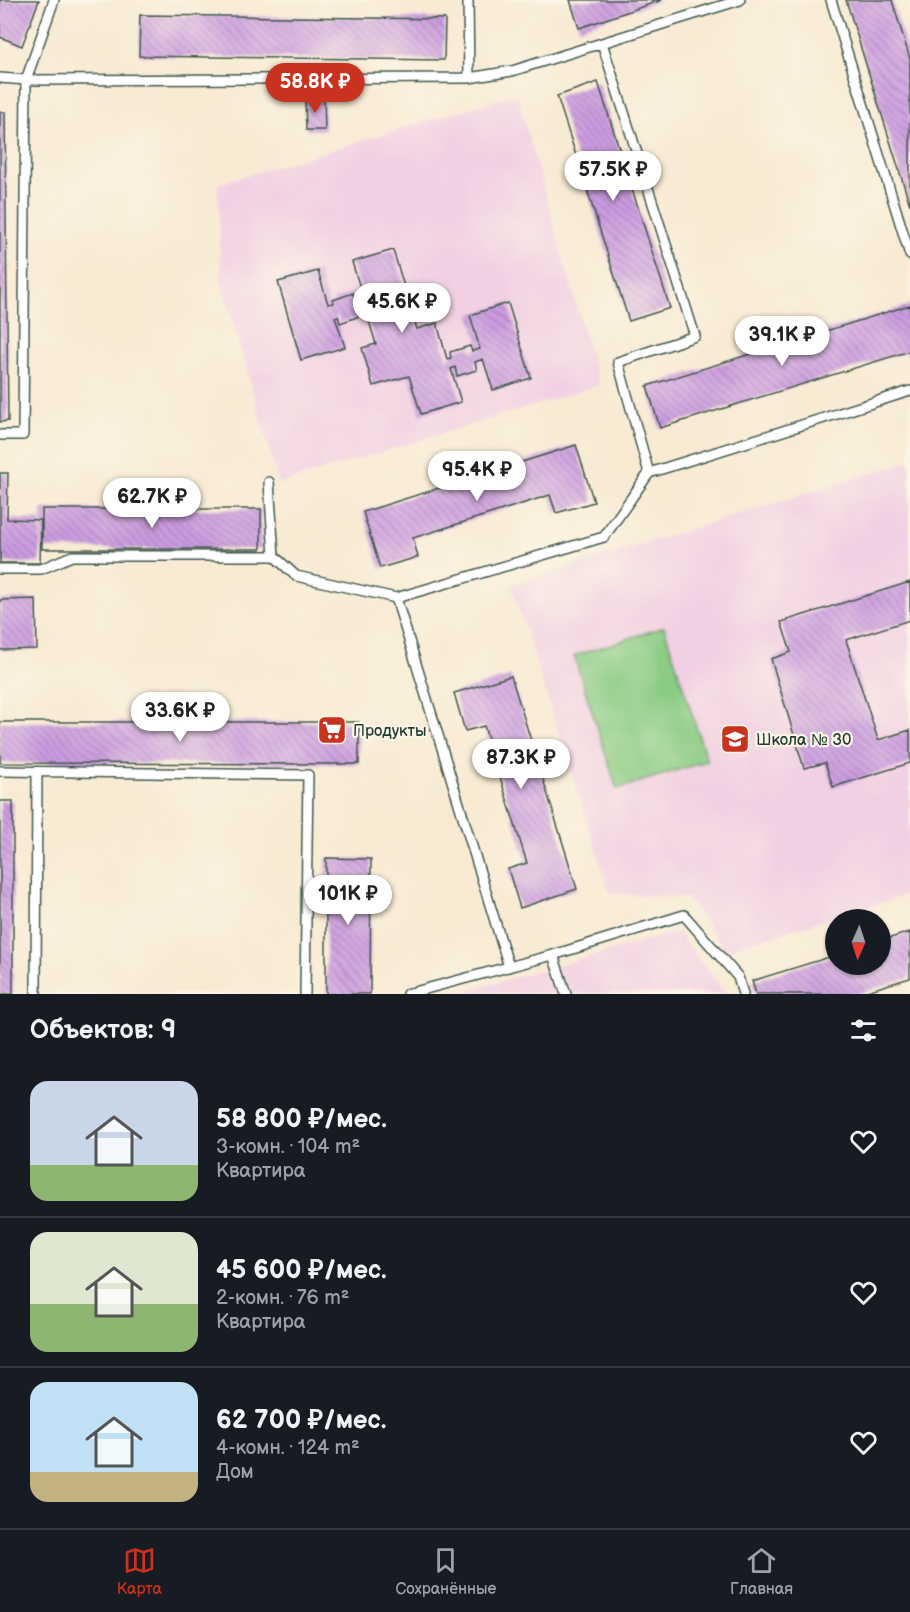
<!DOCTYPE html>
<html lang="ru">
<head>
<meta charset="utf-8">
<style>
  body { margin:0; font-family:"Balsamiq Sans",sans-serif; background:#20242c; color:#f1f3f6; height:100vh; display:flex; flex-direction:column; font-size:22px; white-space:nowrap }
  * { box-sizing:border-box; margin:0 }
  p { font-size:20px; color:#9ea1a6 }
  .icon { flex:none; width:33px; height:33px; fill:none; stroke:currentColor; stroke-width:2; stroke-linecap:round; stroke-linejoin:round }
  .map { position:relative; height:994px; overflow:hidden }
  .sheet { display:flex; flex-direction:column; background:#171b24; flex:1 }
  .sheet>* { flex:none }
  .needle { width:39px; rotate:183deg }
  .controls { position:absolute; left:825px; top:909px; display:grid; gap:12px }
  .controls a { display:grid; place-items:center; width:66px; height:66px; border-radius:50%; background:#171b24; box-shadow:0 2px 4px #0004; font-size:30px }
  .price { position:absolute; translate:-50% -51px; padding:0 14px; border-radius:21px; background:#fff; color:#222; font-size:20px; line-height:39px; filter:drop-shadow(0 2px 3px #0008) }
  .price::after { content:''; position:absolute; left:50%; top:36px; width:18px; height:14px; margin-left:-9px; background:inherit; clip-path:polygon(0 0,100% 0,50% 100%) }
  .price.current { background:#c8321e; color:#fff }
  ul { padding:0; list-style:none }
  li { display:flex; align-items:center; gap:18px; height:150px; padding:0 30px }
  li+li { border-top:2px solid #363941 }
  li span { display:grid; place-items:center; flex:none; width:168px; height:120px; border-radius:18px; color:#555 }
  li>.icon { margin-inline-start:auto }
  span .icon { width:72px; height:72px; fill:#fffc; stroke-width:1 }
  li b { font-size:26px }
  h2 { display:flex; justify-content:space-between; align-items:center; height:72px; padding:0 30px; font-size:26px }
  .menu { display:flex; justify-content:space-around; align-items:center; height:84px; border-top:2px solid #363941; background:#171b24; font-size:16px; color:#9ea1a6 }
  .menu a { display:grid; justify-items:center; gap:3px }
  .menu .current { color:#c8321e }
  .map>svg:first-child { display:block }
  .built { fill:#f1d0e3 }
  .park { fill:#8bcc84; stroke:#55845c; stroke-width:1.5 }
  .building { fill:url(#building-back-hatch) }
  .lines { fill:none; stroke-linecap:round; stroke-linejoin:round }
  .lane-casing { stroke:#40574c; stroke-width:12 }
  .lane { stroke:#fff; stroke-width:9 }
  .labels { text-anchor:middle; stroke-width:4.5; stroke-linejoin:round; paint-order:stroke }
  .poi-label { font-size:16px; fill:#1f3d34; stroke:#fcf5e5; text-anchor:start }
</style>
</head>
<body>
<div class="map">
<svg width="910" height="994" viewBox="0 0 910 994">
  <defs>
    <pattern id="building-back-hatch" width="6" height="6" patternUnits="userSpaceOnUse" patternTransform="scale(1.5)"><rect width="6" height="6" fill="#cc9ce1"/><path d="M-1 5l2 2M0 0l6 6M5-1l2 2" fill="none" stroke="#a580b7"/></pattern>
  </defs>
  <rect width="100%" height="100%" fill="#fcf5e5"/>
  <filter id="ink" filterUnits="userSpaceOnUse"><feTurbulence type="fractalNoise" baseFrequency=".0167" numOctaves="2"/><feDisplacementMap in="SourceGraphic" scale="12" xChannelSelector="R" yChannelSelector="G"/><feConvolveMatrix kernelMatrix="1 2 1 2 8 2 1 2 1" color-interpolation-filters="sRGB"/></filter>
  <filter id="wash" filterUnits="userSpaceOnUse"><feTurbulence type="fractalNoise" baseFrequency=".008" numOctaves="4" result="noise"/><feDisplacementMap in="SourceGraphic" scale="24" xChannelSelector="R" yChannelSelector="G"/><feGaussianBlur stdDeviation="1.35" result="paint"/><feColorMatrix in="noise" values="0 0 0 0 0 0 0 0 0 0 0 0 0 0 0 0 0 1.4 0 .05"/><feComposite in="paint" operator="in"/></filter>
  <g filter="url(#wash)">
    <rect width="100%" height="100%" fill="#f8ead3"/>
    <!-- built -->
    <path class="built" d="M517,94L599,385L279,484L221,280L218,184Z
      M910,461V894L725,950L688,898L610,893L511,585Z
      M677,932L724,990L725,994H455Z"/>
    <!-- park -->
    <path class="park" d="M664,627L707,761L617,789L574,656Z"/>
    <g id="blocks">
      <!-- building -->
      <path class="building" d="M0,0H39L22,46L0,37Z
        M570,0H662L579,28Z
        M846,0H892L910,59V205Z
        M140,15L445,19L444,60L139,56Z
        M598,82L670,308L629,321L557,96Z
        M305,97H324L325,130H306Z
        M0,112H5L8,421L0,422Z
        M393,250L417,329L437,323L447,359L451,358L450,352L470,346L472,351L480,349L470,315L508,303L531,378L493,390L483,359L475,362L477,370L457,376L455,367L451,369L461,402L421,414L409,376L373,386L362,348L376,344L365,308L358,310L360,316L340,323L338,316L335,317L345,347L301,360L278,282L318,271L328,304L334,303L333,300L353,293L354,297L362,294L352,262Z
        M910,305V351L660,428L647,386Z
        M576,445L594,502L556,513L550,495L413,538L418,557L380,568L363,512Z
        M0,473H8L7,519L41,520L40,563H0Z
        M42,509H261V549H42Z
        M910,582V620L846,640L878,740L910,730V763L833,787L825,763L804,768L771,659L791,652L781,622Z
        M36,599L37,649L0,650V600Z
        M511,676L577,889L520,908L508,869L527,863L484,726L465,731L454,693Z
        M0,722H359V764L0,763Z
        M0,801H13V994H0Z
        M326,858L371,859L370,994H326Z
        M910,932V978L857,994H756L752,981L836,955V964H880V941Z"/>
    </g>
  </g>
  <g filter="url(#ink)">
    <use href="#blocks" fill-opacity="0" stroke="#40574c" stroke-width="1.5"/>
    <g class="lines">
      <!-- lane casing -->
      <g class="lane-casing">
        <path id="lane" d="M468,0L469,78
          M831,0L910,255
          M602,43L695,336L618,362L649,473
          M0,78L26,80L469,78L512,71L740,0
          M0,435H23L26,80L54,0
          M269,482L274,556
          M0,569H41L72,556H274L296,576L396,598L604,537L649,473L910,391
          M396,598L509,967
          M0,771L308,775L305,994
          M553,955L566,994
          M36,994L37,772
          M407,994L553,955L684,915L738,977L743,994"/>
      </g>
      <!-- lane -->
      <use href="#lane" class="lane"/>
    </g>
  </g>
  <!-- icons -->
  <defs>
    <g id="supermarket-square" transform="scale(1.5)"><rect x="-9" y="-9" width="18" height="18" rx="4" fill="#c8321e" stroke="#fcf5e5"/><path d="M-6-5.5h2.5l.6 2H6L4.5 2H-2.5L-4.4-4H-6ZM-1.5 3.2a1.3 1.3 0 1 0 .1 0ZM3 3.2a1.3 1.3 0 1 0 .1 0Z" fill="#fff"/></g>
    <g id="school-square" transform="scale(1.5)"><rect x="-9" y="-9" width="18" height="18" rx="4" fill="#c8321e" stroke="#fcf5e5"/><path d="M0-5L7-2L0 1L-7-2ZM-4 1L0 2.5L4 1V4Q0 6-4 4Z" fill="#fff"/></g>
  </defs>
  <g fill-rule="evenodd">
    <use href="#supermarket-square" x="332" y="730"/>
    <use href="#school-square" x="735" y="739"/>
  </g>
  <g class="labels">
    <!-- poi labels -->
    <g class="poi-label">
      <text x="353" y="736">Продукты</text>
      <text x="756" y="745">Школа № 30</text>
    </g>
  </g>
</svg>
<div class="controls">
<a><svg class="needle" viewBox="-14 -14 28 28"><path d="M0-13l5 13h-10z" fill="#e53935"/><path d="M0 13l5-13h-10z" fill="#9ea1a6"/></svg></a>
</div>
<b class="price current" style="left:315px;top:114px">58.8K ₽</b>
<b class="price" style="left:613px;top:202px">57.5K ₽</b>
<b class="price" style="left:402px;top:334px">45.6K ₽</b>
<b class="price" style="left:782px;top:367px">39.1K ₽</b>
<b class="price" style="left:477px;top:502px">95.4K ₽</b>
<b class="price" style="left:152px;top:529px">62.7K ₽</b>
<b class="price" style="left:180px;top:743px">33.6K ₽</b>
<b class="price" style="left:521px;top:790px">87.3K ₽</b>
<b class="price" style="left:348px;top:926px">101K ₽</b>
</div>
<section class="sheet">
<h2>Объектов: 9<svg class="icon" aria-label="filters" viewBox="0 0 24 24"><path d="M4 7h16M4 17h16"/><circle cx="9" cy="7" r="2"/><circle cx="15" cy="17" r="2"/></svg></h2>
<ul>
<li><span style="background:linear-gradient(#c9d6e8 70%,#8fb573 0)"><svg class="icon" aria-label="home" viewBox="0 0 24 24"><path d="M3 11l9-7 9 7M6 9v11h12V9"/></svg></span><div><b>58 800 ₽/мес.</b><p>3-комн. · 104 m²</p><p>Квартира</p></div><svg class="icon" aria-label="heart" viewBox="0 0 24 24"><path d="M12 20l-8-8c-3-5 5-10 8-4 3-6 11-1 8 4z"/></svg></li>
<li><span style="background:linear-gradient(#dfe7d0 60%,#8fb573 0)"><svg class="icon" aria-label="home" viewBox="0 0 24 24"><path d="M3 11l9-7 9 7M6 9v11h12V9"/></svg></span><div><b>45 600 ₽/мес.</b><p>2-комн. · 76 m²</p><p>Квартира</p></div><svg class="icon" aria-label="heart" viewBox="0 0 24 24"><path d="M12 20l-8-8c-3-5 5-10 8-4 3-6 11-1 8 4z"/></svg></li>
<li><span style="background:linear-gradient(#bfe0f5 75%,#c2b280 0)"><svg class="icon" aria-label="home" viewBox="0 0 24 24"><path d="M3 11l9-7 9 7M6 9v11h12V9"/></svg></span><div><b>62 700 ₽/мес.</b><p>4-комн. · 124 m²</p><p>Дом</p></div><svg class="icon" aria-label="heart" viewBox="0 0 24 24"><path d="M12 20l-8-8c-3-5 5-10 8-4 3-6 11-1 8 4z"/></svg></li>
</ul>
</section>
<nav class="menu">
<a class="current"><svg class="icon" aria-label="map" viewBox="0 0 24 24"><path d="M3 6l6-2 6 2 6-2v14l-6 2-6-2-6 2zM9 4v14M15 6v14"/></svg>Карта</a>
<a><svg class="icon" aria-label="saved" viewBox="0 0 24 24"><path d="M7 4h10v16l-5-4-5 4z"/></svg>Сохранённые</a>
<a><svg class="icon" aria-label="home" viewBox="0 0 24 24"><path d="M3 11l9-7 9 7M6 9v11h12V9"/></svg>Главная</a>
</nav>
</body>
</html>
